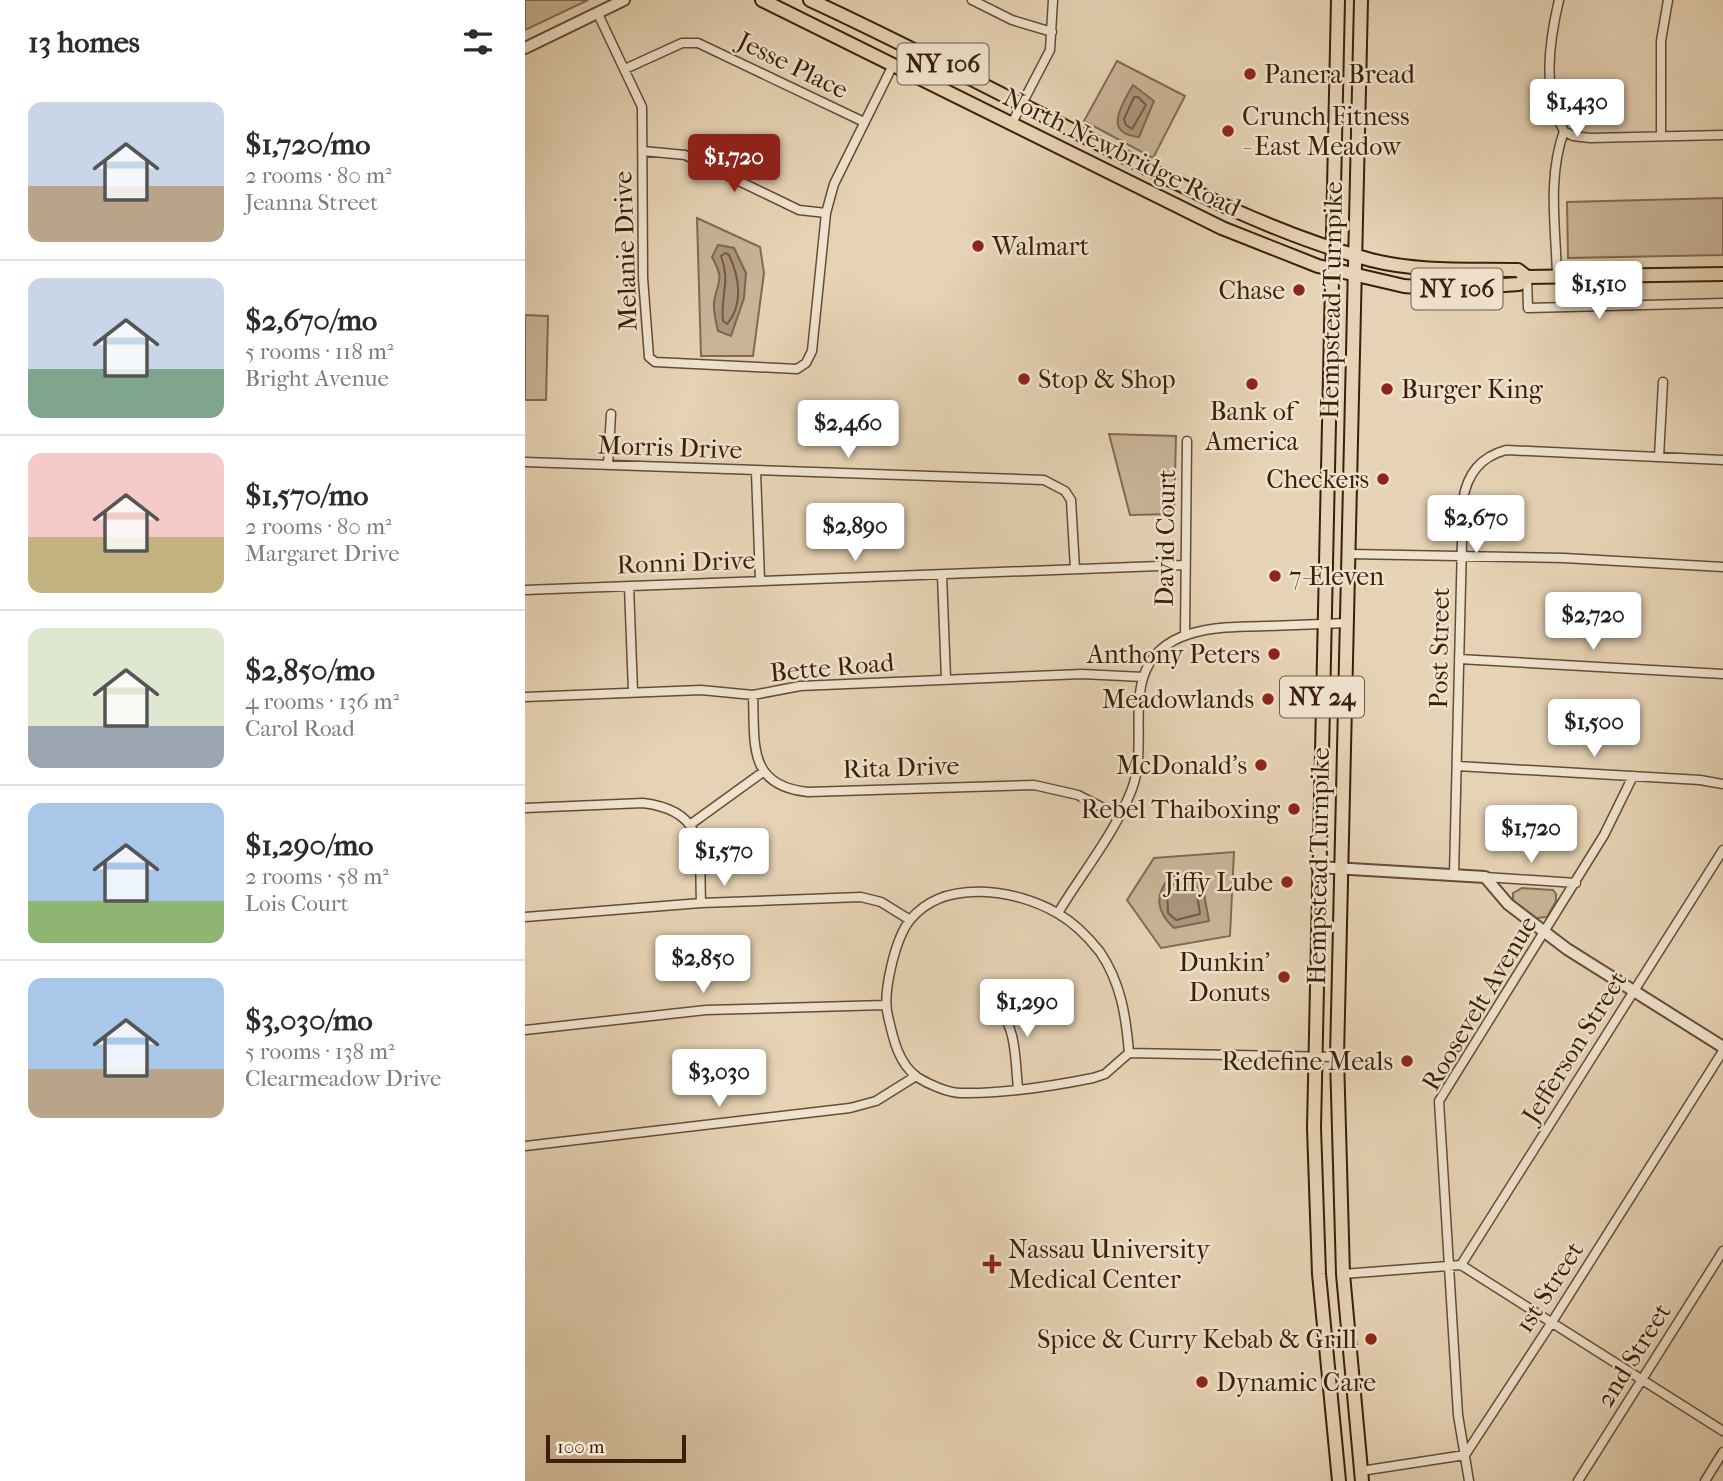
<!DOCTYPE html>
<html lang="en">
<head>
<meta charset="utf-8">
<style>
  body { margin:0; font-family:"IM FELL French Canon",serif; background:#f7f7f7; color:#2b2b33; height:100vh; display:flex; flex-direction:column; font-size:26px; white-space:nowrap }
  * { box-sizing:border-box; margin:0 }
  p { font-size:23px; color:#7c7c81 }
  .icon { flex:none; width:38px; height:38px; fill:none; stroke:currentColor; stroke-width:2; stroke-linecap:round; stroke-linejoin:round }
  .map { position:relative; flex:1; overflow:hidden }
  .drawer { display:flex; flex-direction:column; background:#fff; width:525px }
  .drawer>* { flex:none }
  .scale { position:absolute; left:21px; bottom:18px; width:140px; box-sizing:border-box; padding-left:7px; border:4px solid #3c1f08; border-top:0; font-size:19px; line-height:24px; white-space:nowrap; color:#3c1f08; -webkit-text-stroke:5px #efe2ce; paint-order:stroke }
  .price { position:absolute; translate:-50% -60px; padding:0 16px; border-radius:7px; background:#fff; color:#222; font-size:23px; line-height:46px; filter:drop-shadow(0 2px 4px #0008) }
  .price::after { content:''; position:absolute; left:50%; top:42px; width:21px; height:16px; margin-left:-10px; background:inherit; clip-path:polygon(0 0,100% 0,50% 100%) }
  .price.on { background:#8f2418; color:#fff }
  ul { padding:0; list-style:none }
  li { display:flex; align-items:center; gap:21px; height:175px; padding:0 28px }
  li+li { border-top:2px solid #e1e1e2 }
  li span { display:grid; place-items:center; flex:none; width:196px; height:140px; border-radius:14px; color:#555 }
  li>.icon { margin-inline-start:auto }
  span .icon { width:84px; height:84px; fill:#fffc; stroke-width:1 }
  li b { font-size:30px }
  h2 { display:flex; justify-content:space-between; align-items:center; height:84px; padding:0 28px; font-size:30px }
  main { display:flex; flex:1; min-height:0 }
  .map>svg:first-child { display:block }
  .green { fill:#c9b497; stroke:#826a50; stroke-width:2 }
  .water { fill:#ac957a; stroke:#7f664c; stroke-width:2 }
  .lines { fill:none; stroke-linecap:round; stroke-linejoin:round }
  .shore { stroke:#745a41; stroke-width:2 }
  .minor-casing { stroke:#664c33; stroke-width:11 }
  .tertiary-casing { stroke:#664c33; stroke-width:14 }
  .primary-casing { stroke:#3c1f08; stroke-width:16 }
  .minor { stroke:#efe2ce; stroke-width:8 }
  .tertiary { stroke:#efe2ce; stroke-width:10 }
  .primary { stroke:#e6d2b4; stroke-width:12 }
  .poi-dot { fill:#8f2418; stroke:#efe2ce; stroke-width:2.5 }
  .labels { text-anchor:middle; stroke-width:5; stroke-linejoin:round; paint-order:stroke }
  .shield { fill:#efe2ce; stroke:#725a43; stroke-width:2 }
  .shield-label { font-size:24px; font-weight:bold; fill:#3c1f08 }
  .street-label { font-size:26px; fill:#3c1f08; stroke:#efe2ce }
  .poi-label { font-size:26px; fill:#3c1f08; stroke:#efe2ce; text-anchor:end }
</style>
</head>
<body>
<main>
<section class="drawer">
<h2>13 homes<svg class="icon" aria-label="filters" viewBox="0 0 24 24"><path d="M4 7h16M4 17h16"/><circle cx="9" cy="7" r="2"/><circle cx="15" cy="17" r="2"/></svg></h2>
<ul>
<li><span style="background:linear-gradient(#c9d6e8 60%,#b9a48a 0)"><svg class="icon" aria-label="home" viewBox="0 0 24 24"><path d="M3 11l9-7 9 7M6 9v11h12V9"/></svg></span><div><b>$1,720/mo</b><p>2 rooms · 80 m²</p><p>Jeanna Street</p></div></li>
<li><span style="background:linear-gradient(#c9d6e8 65%,#7fa58c 0)"><svg class="icon" aria-label="home" viewBox="0 0 24 24"><path d="M3 11l9-7 9 7M6 9v11h12V9"/></svg></span><div><b>$2,670/mo</b><p>5 rooms · 118 m²</p><p>Bright Avenue</p></div></li>
<li><span style="background:linear-gradient(#f6c9c9 60%,#c2b280 0)"><svg class="icon" aria-label="home" viewBox="0 0 24 24"><path d="M3 11l9-7 9 7M6 9v11h12V9"/></svg></span><div><b>$1,570/mo</b><p>2 rooms · 80 m²</p><p>Margaret Drive</p></div></li>
<li><span style="background:linear-gradient(#dfe7d0 70%,#9aa5b1 0)"><svg class="icon" aria-label="home" viewBox="0 0 24 24"><path d="M3 11l9-7 9 7M6 9v11h12V9"/></svg></span><div><b>$2,850/mo</b><p>4 rooms · 136 m²</p><p>Carol Road</p></div></li>
<li><span style="background:linear-gradient(#a9c7e8 70%,#8fb573 0)"><svg class="icon" aria-label="home" viewBox="0 0 24 24"><path d="M3 11l9-7 9 7M6 9v11h12V9"/></svg></span><div><b>$1,290/mo</b><p>2 rooms · 58 m²</p><p>Lois Court</p></div></li>
<li><span style="background:linear-gradient(#a9c7e8 65%,#b9a48a 0)"><svg class="icon" aria-label="home" viewBox="0 0 24 24"><path d="M3 11l9-7 9 7M6 9v11h12V9"/></svg></span><div><b>$3,030/mo</b><p>5 rooms · 138 m²</p><p>Clearmeadow Drive</p></div></li>
</ul>
</section>
<div class="map">
<svg width="1198" height="1481" viewBox="0 0 1198 1481">
  <rect width="100%" height="100%" fill="#e6d2b4"/>
  <filter id="stains"><feTurbulence type="fractalNoise" baseFrequency=".00286" numOctaves="4"/><feColorMatrix values="0 0 0 0 .2 0 0 0 0 .09 0 0 0 0 .02 0 0 0 .5 -.17"/></filter>
  <radialGradient id="worn" r=".72"><stop offset=".6" stop-color="#630" stop-opacity="0"/><stop offset="1" stop-color="#630" stop-opacity=".3"/></radialGradient>
  <!-- green -->
  <path class="green" d="M0,0H63L0,30Z
    M592,61L660,96L628,158L559,121Z
    M1198,198V255L1043,258L1042,202Z
    M172,218L235,247L239,273L228,356H176Z
    M0,315L23,316L21,400H0Z
    M584,434L651,436L649,514L605,515Z
    M709,852L705,936L636,948L602,900L629,858Z
    M997,888L1028,890L1031,894V901L1022,917L1011,918L988,901V893Z"/>
  <!-- water -->
  <path class="water" d="M608,85L629,101L614,137C577,134 597,104 608,85Z
    M193,245L209,248L221,273L219,298L206,336L193,331C191,322 188,311 189,302C193,279 200,281 187,257Z
    M646,876H666L677,883L684,921L649,928C631,912 629,894 646,876Z"/>
  <g class="lines">
    <!-- shore -->
    <path class="shore" d="M609,97H613L621,105L607,129L601,125L599,119Z
      M200,253L204,255C214,276 219,305 202,324L198,321C195,296 206,282 196,256Z
      M664,883L671,888L675,914L651,920L643,913L642,891L649,883Z"/>
    <!-- minor casing -->
    <g class="minor-casing">
      <path id="minor" d="M447,0L487,20L527,32
        M73,14L117,107L118,278L124,357L130,362L272,369L281,363L287,351L301,213L309,184L368,65
        M100,69L157,43H173L339,122
        M487,123L525,50L528,0
        M1039,131L1048,136L1065,138L1198,135
        M1136,136V41L1143,0
        M118,151L160,155L274,210L301,213
        M1002,277L1003,308L1198,303
        M1032,277C1031,227 1022,179 1039,131C1017,92 1024,42 1034,0
        M1134,457L1138,382
        M0,462L519,480L540,491L546,500L550,569
        M83,465L86,414
        M231,472L235,580
        M824,554L1039,558L1198,567
        M417,575L421,679
        M104,586L108,692
        M0,590L660,565
        M660,635L662,441
        M934,659L1198,674
        M228,695C230,744 222,786 283,792L509,785L553,795L594,816
        M0,697L176,690L228,695L275,686L557,674L618,677
        M932,766L1175,780L1198,784
        M0,808L118,803C183,811 174,851 176,903
        M166,824L238,772
        M929,875L938,500C942,474 955,457 981,450L1198,460
        M960,877L1051,883
        M533,913C557,873 590,833 607,789C620,753 608,713 618,678C634,625 698,627 742,626C768,625 795,624 822,623
        M0,917L176,903L336,897L356,902L385,920
        M472,1007C492,1027 490,1061 493,1088
        M0,1030L181,1010L360,1005
        M604,1053C601,1016 596,983 575,952C564,938 548,922 532,913C491,889 419,878 385,920C370,939 357,994 363,1016C368,1038 373,1063 392,1077C403,1084 423,1093 436,1093C477,1094 528,1086 568,1078L580,1074L604,1053L812,1057
        M0,1146L325,1108L351,1101L391,1076
        M936,1265L1198,850
        M818,1274L936,1265L1198,1431
        M836,1471L940,1455L1027,1322L1198,1051
        M944,1481L933,1415L914,1101L1079,835L1108,776
        M1053,1481L1198,1251
        M1180,1481L1198,1452"/>
    </g>
    <!-- tertiary casing -->
    <g class="tertiary-casing">
      <path id="tertiary" d="M0,48L99,0
        M792,867L960,877L983,904L1042,949L1198,1047"/>
    </g>
    <!-- primary casing -->
    <g class="primary-casing">
      <path id="primary" d="M237,0L697,228L793,266L879,286L918,289L994,284L1002,277
        M285,0C387,47 487,100 588,151C670,193 756,236 846,260C893,272 945,269 993,270L1002,277L1198,274
        M813,0L789,1128L794,1274L814,1481
        M836,0L812,1057L818,1274L837,1481"/>
    </g>
    <!-- minor -->
    <use href="#minor" class="minor"/>
    <!-- tertiary -->
    <use href="#tertiary" class="tertiary"/>
    <!-- primary -->
    <use href="#primary" class="primary"/>
  </g>
  <!-- markers -->
  <g class="poi-dot">
    <circle cx="725" cy="74" r="7"/>
    <circle cx="703" cy="131" r="7"/>
    <circle cx="453" cy="246" r="7"/>
    <circle cx="774" cy="290" r="7"/>
    <circle cx="499" cy="379" r="7"/>
    <circle cx="727" cy="384" r="7"/>
    <circle cx="862" cy="389" r="7"/>
    <circle cx="858" cy="479" r="7"/>
    <circle cx="750" cy="576" r="7"/>
    <circle cx="749" cy="654" r="7"/>
    <circle cx="743" cy="699" r="7"/>
    <circle cx="736" cy="765" r="7"/>
    <circle cx="769" cy="809" r="7"/>
    <circle cx="762" cy="882" r="7"/>
    <circle cx="759" cy="977" r="7"/>
    <circle cx="882" cy="1061" r="7"/>
    <path d="M463.5 1253.5h7v7h7v7h-7v7h-7v-7h-7v-7h7z"/>
    <circle cx="846" cy="1339" r="7"/>
    <circle cx="677" cy="1382" r="7"/>
  </g>
  <g class="labels">
    <!-- shield labels -->
    <g class="shield">
      <rect x="372.5" y="43.5" width="91" height="41" rx="5"/>
      <rect x="886.5" y="268.5" width="91" height="41" rx="5"/>
      <rect x="755" y="676.5" width="84" height="41" rx="5"/>
    </g>
    <g class="shield-label">
      <text x="418" y="72">NY 106</text>
      <text x="932" y="297">NY 106</text>
      <text x="797" y="705">NY 24</text>
    </g>
    <!-- street labels -->
    <g class="street-label">
      <text transform="translate(268 65) rotate(26)" y="9">Jesse Place</text>
      <text transform="translate(597 152) rotate(26)" y="9">North Newbridge Road</text>
      <text transform="translate(100 251) rotate(-92)" y="9">Melanie Drive</text>
      <text transform="translate(806 300) rotate(-89)" y="9">Hempstead Turnpike</text>
      <text transform="translate(145 447) rotate(2)" y="9">Morris Drive</text>
      <text transform="translate(640 538) rotate(-89)" y="9">David Court</text>
      <text transform="translate(161 562) rotate(-2)" y="9">Ronni Drive</text>
      <text transform="translate(914 648) rotate(-89)" y="9">Post Street</text>
      <text transform="translate(307 667) rotate(-5)" y="9">Bette Road</text>
      <text transform="translate(376 767) rotate(-2)" y="9">Rita Drive</text>
      <text transform="translate(793 866) rotate(-89)" y="9">Hempstead Turnpike</text>
      <text transform="translate(954 1003) rotate(-59)" y="9">Roosevelt Avenue</text>
      <text transform="translate(1049 1047) rotate(-58)" y="9">Jefferson Street</text>
      <text transform="translate(1024 1287) rotate(-57)" y="9">1st Street</text>
      <text transform="translate(1108 1355) rotate(-58)" y="9">2nd Street</text>
    </g>
    <!-- poi labels -->
    <g class="poi-label">
      <text x="739" y="83" text-anchor="start">Panera Bread</text>
      <text x="717" y="125" text-anchor="start">Crunch Fitness<tspan x="717" dy="30">- East Meadow</tspan></text>
      <text x="467" y="255" text-anchor="start">Walmart</text>
      <text x="760" y="299">Chase</text>
      <text x="513" y="388" text-anchor="start">Stop &amp; Shop</text>
      <text x="876" y="398" text-anchor="start">Burger King</text>
      <text x="727" y="420" text-anchor="middle">Bank of<tspan x="727" dy="30">America</tspan></text>
      <text x="844" y="488">Checkers</text>
      <text x="764" y="585" text-anchor="start">7-Eleven</text>
      <text x="735" y="663">Anthony Peters</text>
      <text x="729" y="708">Meadowlands</text>
      <text x="722" y="774">McDonald's</text>
      <text x="755" y="818">Rebel Thaiboxing</text>
      <text x="748" y="891">Jiffy Lube</text>
      <text x="745" y="971">Dunkin'<tspan x="745" dy="30">Donuts</tspan></text>
      <text x="868" y="1070">Redefine Meals</text>
      <text x="483" y="1258" text-anchor="start">Nassau University<tspan x="483" dy="30">Medical Center</tspan></text>
      <text x="832" y="1348">Spice &amp; Curry Kebab &amp; Grill</text>
      <text x="691" y="1391" text-anchor="start">Dynamic Care</text>
    </g>
  </g>
  <rect width="100%" height="100%" filter="url(#stains)"/>
  <rect width="100%" height="100%" fill="url(#worn)"/>
</svg>
<div class="scale">100 m</div>
<b class="price" style="left:1052px;top:139px">$1,430</b>
<b class="price on" style="left:209px;top:194px">$1,720</b>
<b class="price" style="left:1074px;top:321px">$1,510</b>
<b class="price" style="left:323px;top:460px">$2,460</b>
<b class="price" style="left:951px;top:555px">$2,670</b>
<b class="price" style="left:330px;top:563px">$2,890</b>
<b class="price" style="left:1068px;top:652px">$2,720</b>
<b class="price" style="left:1069px;top:759px">$1,500</b>
<b class="price" style="left:1006px;top:865px">$1,720</b>
<b class="price" style="left:199px;top:888px">$1,570</b>
<b class="price" style="left:178px;top:995px">$2,850</b>
<b class="price" style="left:502px;top:1039px">$1,290</b>
<b class="price" style="left:194px;top:1109px">$3,030</b>
</div>
</main>
</body>
</html>
